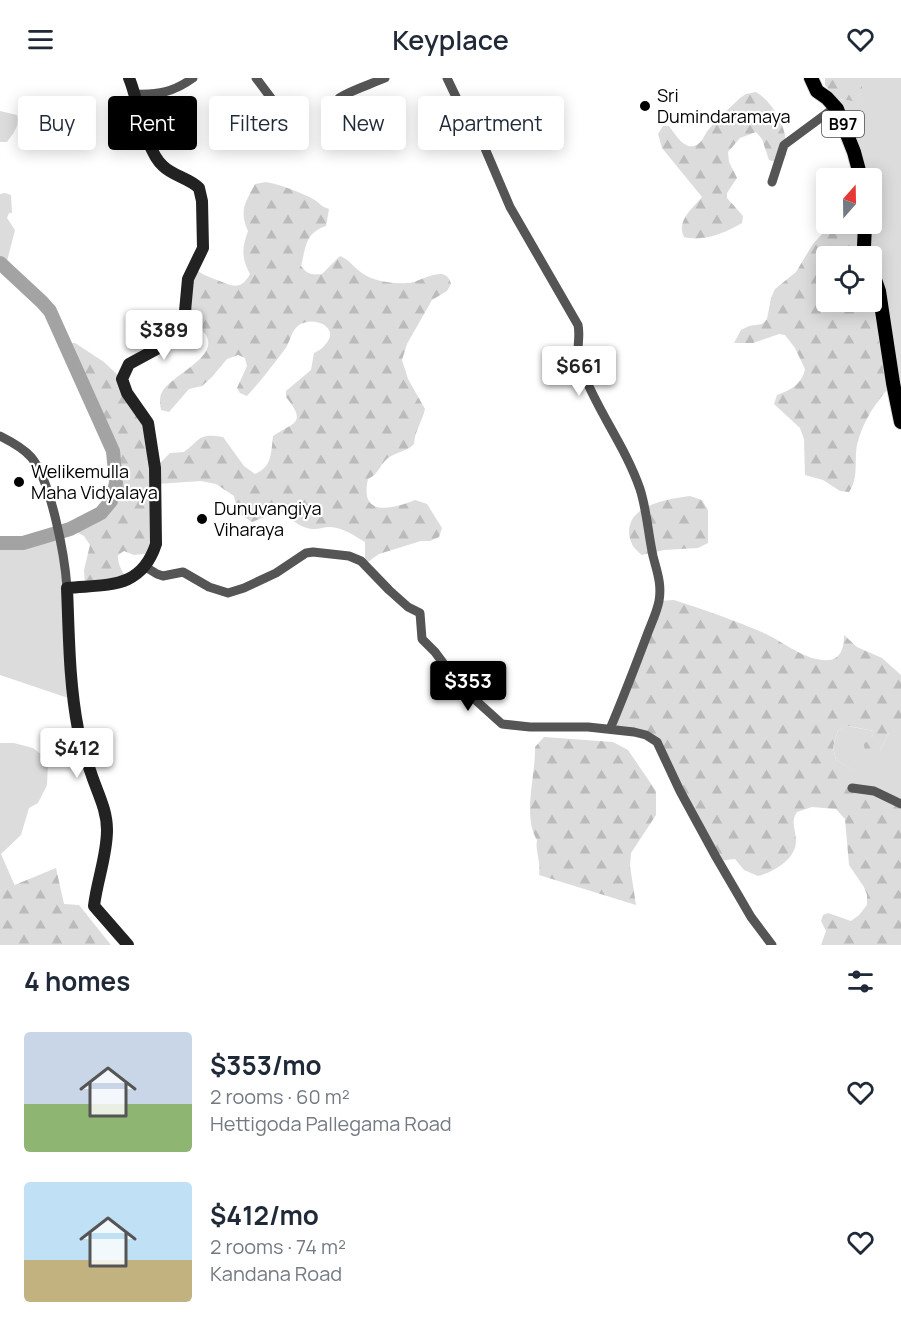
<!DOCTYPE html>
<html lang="en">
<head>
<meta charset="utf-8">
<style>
  body { margin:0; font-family:Manrope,sans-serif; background:#f6f6f7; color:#1f2937; height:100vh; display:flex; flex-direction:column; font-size:22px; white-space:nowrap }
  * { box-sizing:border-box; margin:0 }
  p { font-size:20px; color:#747a83 }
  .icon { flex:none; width:33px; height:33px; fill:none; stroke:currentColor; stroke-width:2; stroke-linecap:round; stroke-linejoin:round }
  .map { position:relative; height:867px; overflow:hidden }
  .drawer { display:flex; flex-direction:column; background:#fff; flex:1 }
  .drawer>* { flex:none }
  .top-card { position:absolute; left:18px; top:18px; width:600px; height:54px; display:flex; gap:12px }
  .needle { width:39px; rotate:20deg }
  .controls { position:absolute; left:816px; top:90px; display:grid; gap:12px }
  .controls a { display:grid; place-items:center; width:66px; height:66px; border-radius:6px; background:#fff; box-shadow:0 3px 15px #0003; font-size:30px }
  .price { position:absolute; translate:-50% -51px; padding:0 14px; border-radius:6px; background:#fff; color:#222; font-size:20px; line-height:39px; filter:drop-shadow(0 2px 3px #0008) }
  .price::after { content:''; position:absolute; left:50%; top:36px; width:18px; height:14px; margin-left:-9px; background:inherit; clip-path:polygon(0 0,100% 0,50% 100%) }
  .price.on { background:#000; color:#fff }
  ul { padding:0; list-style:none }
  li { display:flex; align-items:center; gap:18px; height:150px; padding:0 24px }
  li span { display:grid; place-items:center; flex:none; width:168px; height:120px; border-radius:6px; color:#555 }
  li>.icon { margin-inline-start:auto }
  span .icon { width:72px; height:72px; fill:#fffc; stroke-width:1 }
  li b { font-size:26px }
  h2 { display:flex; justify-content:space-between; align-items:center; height:72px; padding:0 24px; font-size:26px }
  .pill { padding:0 21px; border-radius:6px; background:#fff; box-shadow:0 3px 15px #0003; font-size:21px; line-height:54px }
  .pill.on { background:#000; color:#fff }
  header { display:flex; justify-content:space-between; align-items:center; height:78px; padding:0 24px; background:#fff; font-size:27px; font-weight:600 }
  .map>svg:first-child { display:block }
  .green { fill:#dcdcdc }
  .forest { fill:url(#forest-firs) }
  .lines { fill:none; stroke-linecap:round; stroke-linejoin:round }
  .river { stroke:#a3a3a3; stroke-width:14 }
  .primary-casing { stroke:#dbdbdb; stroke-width:16 }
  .street { stroke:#555; stroke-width:9 }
  .secondary { stroke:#222; stroke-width:12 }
  .primary { stroke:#000; stroke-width:14 }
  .poi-dot { fill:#000; stroke:#fff; stroke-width:2 }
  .labels { text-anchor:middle; stroke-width:4.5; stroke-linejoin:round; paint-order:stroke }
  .shield { fill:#fff; stroke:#4c4c4c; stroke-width:1.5 }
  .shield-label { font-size:16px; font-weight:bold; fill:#000 }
  .poi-label { font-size:18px; fill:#000; stroke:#fff; text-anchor:start }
</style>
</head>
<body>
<header><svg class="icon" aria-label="menu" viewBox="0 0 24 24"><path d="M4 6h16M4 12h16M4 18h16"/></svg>Keyplace<svg class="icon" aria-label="heart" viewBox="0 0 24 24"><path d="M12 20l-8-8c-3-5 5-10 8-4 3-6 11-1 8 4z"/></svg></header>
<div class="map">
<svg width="901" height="867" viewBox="0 0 901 867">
  <defs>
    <pattern id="forest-firs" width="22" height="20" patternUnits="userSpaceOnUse" patternTransform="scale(1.5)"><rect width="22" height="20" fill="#dcdcdc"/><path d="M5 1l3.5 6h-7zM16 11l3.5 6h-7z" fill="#bbb"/></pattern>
  </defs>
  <rect width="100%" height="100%" fill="#fff"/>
  <!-- green -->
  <path class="green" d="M862,0H901V344L872,193V178H867L872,146V100H861L837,21L851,23L862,15Z
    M0,33L17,37C20,48 13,56 7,64H0Z
    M5,115L11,117L12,135H9L7,140L15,152L5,191L0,185V116Z
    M58,455L74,622L0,597V465H23Z
    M847,648L874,653L872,659L880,673L889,655H901V726L852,710L851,705L859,695L836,682L833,669L838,652Z
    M0,665H14L33,670L42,677L48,686L47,707L38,725L29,730L21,757L1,776L15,808L0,813Z"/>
  <!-- forest -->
  <path class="forest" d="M825,0H862V15L852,23L837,21L825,7Z
    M756,14C770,22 782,42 785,57C786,64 785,71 786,77L778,85L769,82L762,61L756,54L740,60L728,74L729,84L737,100L727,115V120L743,138L742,145C725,155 703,164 684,159C676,143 692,131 702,119L662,70L658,56L663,48H669C675,56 686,75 698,66C703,63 705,55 709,51C718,40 730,30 740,20L746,16Z
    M266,104C281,107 298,113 313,121C319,124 321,129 329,131L326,148C305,155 306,169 301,188C308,197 312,197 322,196L340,178C349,182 351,186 358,192C370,203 391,206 407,205C420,205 446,184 451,206L447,213L432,222L407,266L402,282L408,301L425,331C422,344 415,352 414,366C406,374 396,374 388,380C379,387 380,395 368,401C359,440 393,431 415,422L427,426L442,450L439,459L430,463H421L379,476L365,486V464C355,458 342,449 330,449C322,449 316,453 307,450C297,447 289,439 280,433L252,444L238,435L234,418L216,406L201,403L156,406L153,475L134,477L124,473L118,477C117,488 124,493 126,504L85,508L84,492L90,467L84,458L70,451C84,444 105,437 112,422C129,384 94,333 79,300C73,289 69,277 65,265H75L104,284L122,301L148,345L156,389L170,375L184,374C201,362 197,355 223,359L244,388L255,396C272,389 271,375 273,358C293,344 308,346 286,319V313L311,292L314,275C318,273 323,270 325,267C342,249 313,237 299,247C290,254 291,263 285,271C274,286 259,305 247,318L240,315L237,310L247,288L245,280L238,277L227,281L212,299L202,308L189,311L169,334L161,332C160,326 159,320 162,314C170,298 217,280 207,259C205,252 190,247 184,244L193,189C204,198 205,197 217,202C232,208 241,213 250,196C241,179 242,170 248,153C239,133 245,125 255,106Z
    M831,146H865L864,169L839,178H826V224H872V210L893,305C876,324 863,342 857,367C854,383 859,400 849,414L840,413L823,402L805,397L804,361L800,350L774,326L777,317C791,312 802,306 805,291L795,270L785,257L779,256L753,265H734L741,252L749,248L762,246L767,241L771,220L775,211L796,194L813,166Z
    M690,418L702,422L708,432V465L698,470L664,472L642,477C634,471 629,464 629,453C630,426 669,421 690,418Z
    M674,522C705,532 737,543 766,556C785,565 807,584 829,582C842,581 844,567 844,557L857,569L882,580L901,597V655H889L880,673L871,680L865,677L864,666L872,659L874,653L848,648L838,652L833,669L836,682L860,695L851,705L852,710L901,726V867H821L826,853L821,843L823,837L828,835L851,843L859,837L867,827V817L864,809L849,787L845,741L836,731L812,729L797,734C790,744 796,752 796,763C796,781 774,794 758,798L744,792L735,781L718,783L657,664L610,651L659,523Z
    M544,659L613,664L628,672L656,713V737L631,775L630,788L636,827L539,797C541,782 535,773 537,762C522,738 536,696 535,669Z
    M56,790L64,826L79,827L111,867H0V813Z"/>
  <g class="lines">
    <!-- river -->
    <path class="river" d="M0,185L42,224L50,233L113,373L116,405L111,423L101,435L70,451L23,465H0"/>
    <!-- primary casing -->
    <g class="primary-casing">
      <path id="primary" d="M811,0L817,13L827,20L837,31L854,74L861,100
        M865,146L864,169L867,178
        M872,193L879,213L893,305L901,344"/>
    </g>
    <!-- street -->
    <path class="street" d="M256,0L280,32L303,56
      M447,0L457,21L478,54L510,129L578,247C581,260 575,273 580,287C595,330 625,367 640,411C647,433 648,455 653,478C657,494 662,506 659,523C657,534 651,546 647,557C635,589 623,620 610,651
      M135,16C158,17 174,14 193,0
      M339,20C354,11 369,7 385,0
      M772,104L784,67L834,30
      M0,358C10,363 24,371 31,379C51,402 65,479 67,510
      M144,488L157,496L163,498L183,494L209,509L228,515L244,510L276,495L306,475L313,474L349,478L361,483L389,512L408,529L420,535L422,561L435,574L455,601L472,619L502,646L530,649H588L634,654L646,657L657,664L680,713L716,779L751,839L772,867
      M852,710L874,713L901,726"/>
    <!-- secondary -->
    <path class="secondary" d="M128,867L94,828C97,802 107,778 107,752C107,731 97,714 91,695C86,681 81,666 78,651C69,604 69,557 67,510C107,506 141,512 156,466L155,390L148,345L127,315L122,301L129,286L177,260L184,244L188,201L203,170L202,123L199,110C189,100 173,98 163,88C145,72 139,24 129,0"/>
    <!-- primary -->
    <use href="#primary" class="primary"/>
  </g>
  <!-- markers -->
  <g class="poi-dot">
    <circle cx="645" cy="28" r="6"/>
    <circle cx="19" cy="404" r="6"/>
    <circle cx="202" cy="441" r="6"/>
  </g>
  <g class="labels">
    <!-- shield labels -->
    <rect class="shield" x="822" y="33" width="42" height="26" rx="4.5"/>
    <g class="shield-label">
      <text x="843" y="52">B97</text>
    </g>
    <!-- poi labels -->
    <g class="poi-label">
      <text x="657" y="24">Sri<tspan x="657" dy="21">Dumindaramaya</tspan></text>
      <text x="31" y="400">Welikemulla<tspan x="31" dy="21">Maha Vidyalaya</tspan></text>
      <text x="214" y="437">Dunuvangiya<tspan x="214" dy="21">Viharaya</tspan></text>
    </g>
  </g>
</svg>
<div class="controls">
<a><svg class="needle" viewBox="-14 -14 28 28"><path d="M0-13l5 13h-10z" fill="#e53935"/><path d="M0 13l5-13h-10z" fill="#747a83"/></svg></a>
<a><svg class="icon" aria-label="locate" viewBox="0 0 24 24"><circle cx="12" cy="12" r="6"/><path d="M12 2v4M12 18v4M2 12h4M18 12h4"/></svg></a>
</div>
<b class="price" style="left:164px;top:283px">$389</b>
<b class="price" style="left:579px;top:319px">$661</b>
<b class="price on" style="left:468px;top:634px">$353</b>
<b class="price" style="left:77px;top:701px">$412</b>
<div class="top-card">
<a class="pill">Buy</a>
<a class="pill on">Rent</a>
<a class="pill">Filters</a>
<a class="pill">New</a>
<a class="pill">Apartment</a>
</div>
</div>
<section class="drawer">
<h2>4 homes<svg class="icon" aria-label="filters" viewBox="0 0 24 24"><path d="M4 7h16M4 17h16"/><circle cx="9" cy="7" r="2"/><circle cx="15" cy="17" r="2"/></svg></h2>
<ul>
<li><span style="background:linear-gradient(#c9d6e8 60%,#8fb573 0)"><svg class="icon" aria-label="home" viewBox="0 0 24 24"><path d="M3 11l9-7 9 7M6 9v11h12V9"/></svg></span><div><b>$353/mo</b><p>2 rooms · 60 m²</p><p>Hettigoda Pallegama Road</p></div><svg class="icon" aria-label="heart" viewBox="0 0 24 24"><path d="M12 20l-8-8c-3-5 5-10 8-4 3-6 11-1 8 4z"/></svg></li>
<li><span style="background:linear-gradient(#bfe0f5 65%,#c2b280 0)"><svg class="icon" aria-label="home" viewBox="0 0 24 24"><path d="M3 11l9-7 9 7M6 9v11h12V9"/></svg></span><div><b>$412/mo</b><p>2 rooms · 74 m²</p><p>Kandana Road</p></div><svg class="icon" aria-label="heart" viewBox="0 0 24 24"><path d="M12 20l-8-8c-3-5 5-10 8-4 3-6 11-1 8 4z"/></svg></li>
</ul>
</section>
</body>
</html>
